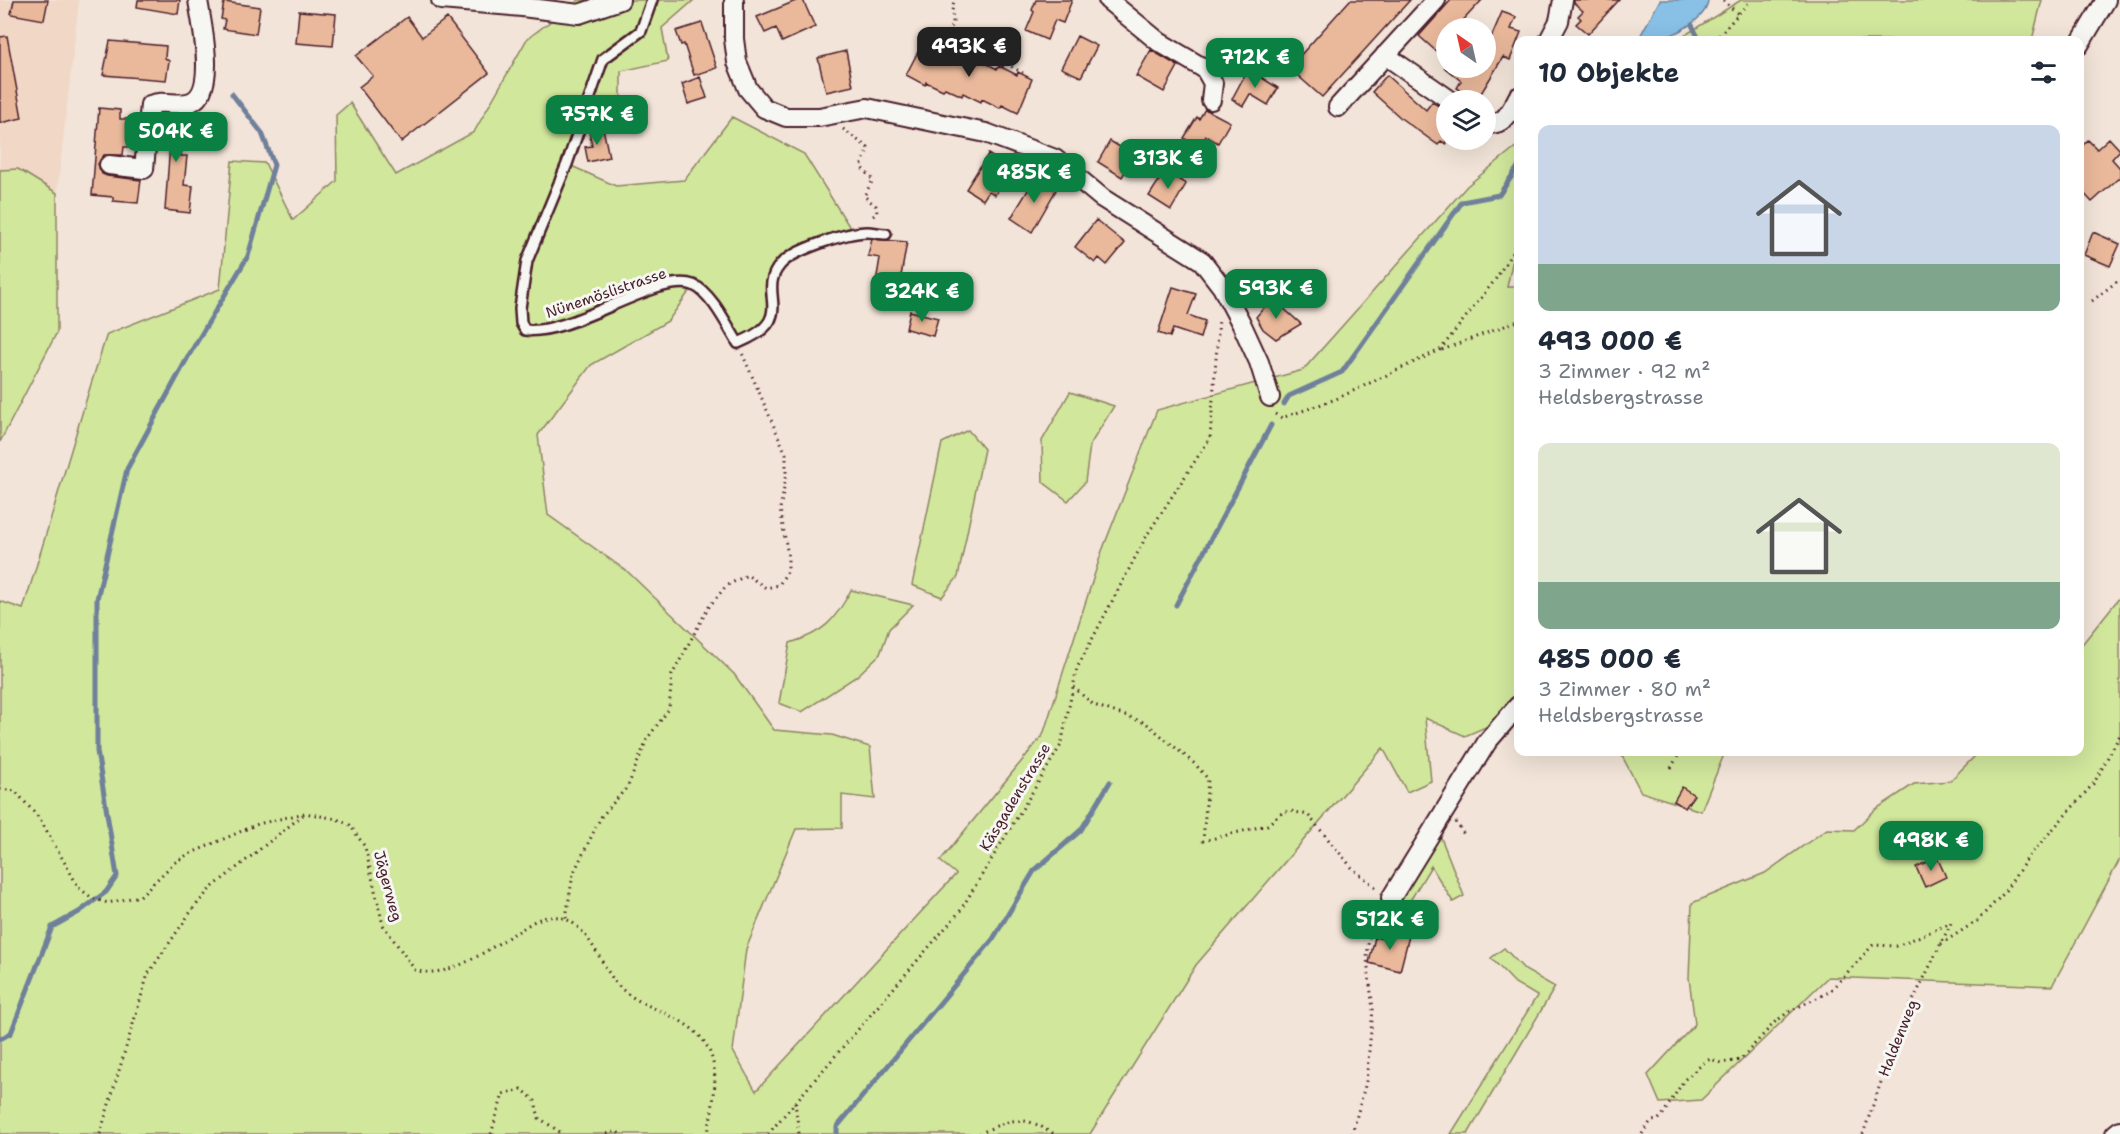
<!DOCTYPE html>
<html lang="de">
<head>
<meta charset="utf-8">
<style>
  body { margin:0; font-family:"Shantell Sans",sans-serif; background:#f6f6f7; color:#1f2937; height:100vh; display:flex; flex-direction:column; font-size:22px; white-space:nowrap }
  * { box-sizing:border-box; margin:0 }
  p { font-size:20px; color:#747a83 }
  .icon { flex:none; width:33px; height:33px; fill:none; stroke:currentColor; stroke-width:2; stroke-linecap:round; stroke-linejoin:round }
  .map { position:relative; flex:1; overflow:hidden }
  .side { position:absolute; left:1514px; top:36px; width:570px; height:720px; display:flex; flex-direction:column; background:#fff; border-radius:12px; box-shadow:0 6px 24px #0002 }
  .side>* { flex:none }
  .needle { width:39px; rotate:326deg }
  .tools { position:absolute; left:1436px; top:18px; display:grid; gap:12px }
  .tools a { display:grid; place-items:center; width:60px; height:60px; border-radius:50%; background:#fff; box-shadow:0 6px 24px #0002; font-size:30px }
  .price { position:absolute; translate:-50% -51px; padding:0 14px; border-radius:12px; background:#0b8043; color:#fff; font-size:20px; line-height:39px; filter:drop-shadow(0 2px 3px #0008) }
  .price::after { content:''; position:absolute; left:50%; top:36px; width:18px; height:14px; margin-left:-9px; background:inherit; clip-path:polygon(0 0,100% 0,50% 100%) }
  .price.on { background:#222; color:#fff }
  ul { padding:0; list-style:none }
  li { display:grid; align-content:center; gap:12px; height:318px; padding:0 24px }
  li span { display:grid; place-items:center; height:186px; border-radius:12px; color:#555 }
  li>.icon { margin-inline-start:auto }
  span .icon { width:108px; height:108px; fill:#fffc; stroke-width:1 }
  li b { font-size:26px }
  h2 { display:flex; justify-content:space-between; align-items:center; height:72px; padding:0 24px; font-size:26px }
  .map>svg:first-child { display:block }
  .built { fill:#f0d7c6 }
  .green { fill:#d0e79c; stroke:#8d8364; stroke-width:1.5 }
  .water { fill:#88c0e6; stroke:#6f809b; stroke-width:1.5 }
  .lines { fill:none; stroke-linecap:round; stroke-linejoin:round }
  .stream { stroke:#6f809b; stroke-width:5 }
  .building { fill:#eab99b; stroke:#4a1f2b; stroke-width:1.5 }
  .service-casing { stroke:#4a1f2b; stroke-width:14 }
  .minor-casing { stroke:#4a1f2b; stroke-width:22 }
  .path { stroke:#4a1f2b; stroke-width:3; stroke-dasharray:1.5 4.5; stroke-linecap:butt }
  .service { stroke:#f6f6f2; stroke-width:9 }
  .minor { stroke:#f6f6f2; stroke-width:18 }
  .labels { text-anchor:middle; stroke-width:6; stroke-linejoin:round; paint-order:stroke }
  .street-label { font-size:15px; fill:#4a1f2b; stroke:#f6f6f2 }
</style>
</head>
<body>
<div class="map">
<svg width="2120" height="1134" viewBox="0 0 2120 1134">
  <rect width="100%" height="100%" fill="#f2e4d8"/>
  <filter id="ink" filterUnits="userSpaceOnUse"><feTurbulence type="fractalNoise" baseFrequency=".0167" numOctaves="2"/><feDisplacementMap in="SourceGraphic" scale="12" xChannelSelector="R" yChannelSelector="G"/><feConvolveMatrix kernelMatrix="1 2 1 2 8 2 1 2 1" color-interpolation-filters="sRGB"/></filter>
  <g filter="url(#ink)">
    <!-- built -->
    <path class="built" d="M0,0H79L57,193L18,169L0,170Z"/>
    <!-- green -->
    <path class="green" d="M579,0H694L662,28L668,61L621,71V103L586,111L567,164L616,186L684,180L732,117L804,154L854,234L823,242L780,264L773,280L772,318L738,343L723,318L693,286L668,321L591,365L538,435L548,515L628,572L734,674L774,730L832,735L870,747L875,799L842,795V828L796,829L746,949L733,1051L756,1091L956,874L940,861L1043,735L1102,551L1157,410L1303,370L1467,186L1518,145V235L1507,287H1518L1516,714L1465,736L1425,718L1431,781L1407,792L1383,748L1196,965L1090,1134H0V601L23,609C52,518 77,425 107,334L220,289L232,161L265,163L293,220L337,181L336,115L350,103L396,175L474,132L527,39Z
      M1741,0H2042L2032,40H1677Z
      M18,169L57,193V332L0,442V170Z
      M1070,392L1114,406L1090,445L1085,482L1068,501L1043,482L1042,441Z
      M968,430L984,449L958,577L942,597L912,585L942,443Z
      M851,590L913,605L889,629L880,654L857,676L802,712L779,703L790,643C823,633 835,621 851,590Z
      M2120,597V859L2052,986L1828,977L1701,1100L1660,1103L1648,1075L1695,1024L1689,978L1692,903L1765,873L1827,829L1854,830L1876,809L1914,784L1950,781L1979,752H2079V648Z
      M1620,752H1725L1701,811L1641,792Z
      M1438,830L1464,896L1453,902L1431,866L1408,904L1396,897Z
      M1504,948L1525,970L1555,987L1468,1134H1451L1537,996L1515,983L1491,958Z"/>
    <!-- water -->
    <path class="water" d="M1660,0H1708C1708,19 1673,36 1657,40C1652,42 1643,41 1638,40Z"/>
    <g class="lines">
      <!-- stream -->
      <path class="stream" d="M1692,25L1699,39
        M1284,404L1289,396L1342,372L1462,202L1499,195L1518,167
        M1176,605L1271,425
        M0,1039L11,1033L52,927L79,912L106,892L117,876L97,751V599L127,469L189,355L248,256L274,165L262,133L232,94
        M837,1134V1127L993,939L1034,871L1081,830L1110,782"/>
    </g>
    <!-- building -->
    <path class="building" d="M14,0H48L44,20L11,14Z
      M138,0H180L178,14L137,7Z
      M798,0H803L815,27L782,42L776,28L765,33L757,17Z
      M1036,0H1072L1063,23L1055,20L1047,40L1026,31L1034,12L1032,10Z
      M1350,0H1410L1322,97L1289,68Z
      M1451,0H1482L1456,28H1446V60L1419,36Z
      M1574,0H1619L1588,34L1576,24L1581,19L1578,16L1583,11L1574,3Z
      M224,2L260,7L256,34L223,29L225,20L221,19Z
      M299,11L336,14L333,46L296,43Z
      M1502,12L1516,17L1511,29L1521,32L1510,60L1503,57L1477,100L1457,88L1461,81L1445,68H1485V52Z
      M407,17L422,37L447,18L489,73L401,142L359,87L373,76L356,56Z
      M702,23L717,68L694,75L684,44L681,45L676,31Z
      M7,36L22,118L0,123V37Z
      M1077,36L1097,46L1081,77L1061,68Z
      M110,41L166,46L165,58L169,61L166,80L103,75Z
      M923,42L941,52L943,49L960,57L962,54L979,63L980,60L997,69L999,66L1017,75L1018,72L1032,79L1018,113L1002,105L1000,108L982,99L981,102L963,93L962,96L945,88L943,90L926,82L925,85L906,75Z
      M1151,50L1178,66L1164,92L1136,76Z
      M846,51L853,86L826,92L818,58Z
      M1248,69L1278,88L1268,105L1250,94L1243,106L1232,99Z
      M1387,75L1426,110L1432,102L1446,110V144L1441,141L1438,145L1402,119L1372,92Z
      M700,77L707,98L688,104L682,84Z
      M99,108L120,110V119H129L128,123L137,124L135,140H132V147H124L123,155H104L98,164L102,174L107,176L141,180L138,203L113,201V197L92,195Z
      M1205,109L1230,122L1218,143L1206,136L1199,148L1184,138L1197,117L1199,119Z
      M160,114L186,115L181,156H187L184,185L193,186L190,213L165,210L170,144L158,142Z
      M603,128L609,157L588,162L585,147L592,146L589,131Z
      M2109,138L2120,150L2112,159L2120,168V177L2092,202L2079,188V149L2088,140L2097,149Z
      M1110,141L1135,156L1122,177L1098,162Z
      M988,154L1011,169L995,195L989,191L983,200L966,189Z
      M1165,171L1186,184L1171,210L1149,196Z
      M1036,177L1056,190L1032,232L1011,218Z
      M1096,220L1125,243L1107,265L1099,258L1095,263L1075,247Z
      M2093,232L2120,244L2110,266L2084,255Z
      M872,239L907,242L898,293L875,288L880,258L868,256Z
      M1173,287L1196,294L1188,315L1205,321L1200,338L1173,329L1170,337L1158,333Z
      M1272,298L1301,324L1276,339L1263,329L1256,317Z
      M910,311L938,318L933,336L906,329Z
      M1682,787L1694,795L1685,808L1674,801Z
      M1937,857L1946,877L1925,887L1916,867Z
      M1389,931L1409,936L1400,971L1369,963L1375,937L1387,940Z"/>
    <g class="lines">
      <!-- service casing -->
      <g class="service-casing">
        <path id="service" d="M652,0L641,31L603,59L567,164L527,261L520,308L521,323L525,330C572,336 657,272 693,285C711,292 728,327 738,343C800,318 755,294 780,265C792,250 848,232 867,232C873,232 880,234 886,234"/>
      </g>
      <!-- minor casing -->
      <g class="minor-casing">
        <path id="minor" d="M441,0L522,7L523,0
          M734,0V39L737,62L748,89L764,108L786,117H819L867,108L986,133L1055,159L1102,198L1202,261L1222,287L1241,323L1259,362L1270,397
          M1108,0L1159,42L1205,69L1213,83L1211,100
          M522,7L579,14L620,0
          M1549,40L1559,21L1563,0
          M2079,45L2106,0
          M1385,55L1450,100
          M1338,107L1436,0
          M1485,123C1504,127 1510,112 1518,97
          M109,165L144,169L150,105C163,99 178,107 191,102C218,91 201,22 198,0
          M1391,898L1487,742L1518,706
          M2115,1134L2120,1130"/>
      </g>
      <!-- path -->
      <path class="path" d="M1723,0L1738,14
        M1715,40L1751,0
        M930,41L941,47L943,44L965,54L966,52L984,61L986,58L1003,66L1005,63L1023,73
        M943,44L953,22L952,11L954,0
        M843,129L868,148L861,167L873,180L864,196L876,206L877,213L872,217L874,219
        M2092,301L2120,279
        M1442,350L1518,321
        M1275,414L1282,418L1336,399L1440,350L1495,280L1518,243
        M1073,687L1094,705L1146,723L1196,765L1208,779L1203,841L1267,825L1283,812L1291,811L1308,815L1353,869L1378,889
        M1671,768L1680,752
        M0,789L15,791L40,819L79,888L92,898L108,903L140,896L174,863L187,855L258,824L305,813L337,819L350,825L365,847L383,925L415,970C450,981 490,947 519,931C528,925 538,918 548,917C584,912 598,961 616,983C640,1012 688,1011 708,1048C721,1074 712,1107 708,1134
        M1456,822L1465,836
        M566,918L573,874L601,817L628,786L647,739L669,709L672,675L708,608L726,586L747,575L766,588L779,585L788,570V556L780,509L786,478V454L742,353
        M1941,944L1977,921L2003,894L2029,856L2094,783L2120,735
        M795,1102L799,1134
        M100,1134L148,974L192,910L210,889L303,815
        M491,1134L503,1094L522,1089L535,1101L539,1118L563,1134
        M607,1134L616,1131L620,1134
        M768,1134L960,911L1061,745L1077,668L1147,535L1210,438L1219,319
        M979,1134C1012,1118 1022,1114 1054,1134
        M1352,1134L1366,1082L1373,1010L1367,959L1369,934L1383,911
        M1642,1134L1651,1121L1658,1120L1662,1116L1684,1080L1706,1061L1711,1059L1721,1063L1740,1060L1775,1022L1790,1011L1829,992L1873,945L1897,946L1951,923L1900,1027L1863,1134"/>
      <!-- service -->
      <use href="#service" class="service"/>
      <!-- minor -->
      <use href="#minor" class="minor"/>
    </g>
  </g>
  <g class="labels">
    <!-- street labels -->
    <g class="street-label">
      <text transform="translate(606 293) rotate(-19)" y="5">Nünemöslistrasse</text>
      <text transform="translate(1015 797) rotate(-59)" y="5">Käsgadenstrasse</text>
      <text transform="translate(388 886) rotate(75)" y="5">Jägerweg</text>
      <text transform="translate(1898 1038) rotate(-68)" y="5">Haldenweg</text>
    </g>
  </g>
</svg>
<div class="tools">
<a><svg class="needle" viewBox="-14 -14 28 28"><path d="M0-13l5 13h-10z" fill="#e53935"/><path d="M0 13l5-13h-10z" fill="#747a83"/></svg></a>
<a><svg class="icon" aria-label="layers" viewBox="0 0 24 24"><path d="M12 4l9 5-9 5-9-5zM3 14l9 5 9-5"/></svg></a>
</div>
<b class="price on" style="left:969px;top:78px">493K €</b>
<b class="price" style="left:1255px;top:89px">712K €</b>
<b class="price" style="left:597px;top:146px">757K €</b>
<b class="price" style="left:176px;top:163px">504K €</b>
<b class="price" style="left:1168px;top:190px">313K €</b>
<b class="price" style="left:1034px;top:204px">485K €</b>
<b class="price" style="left:1276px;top:320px">593K €</b>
<b class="price" style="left:922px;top:323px">324K €</b>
<b class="price" style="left:1931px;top:872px">498K €</b>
<b class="price" style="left:1390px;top:951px">512K €</b>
<section class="side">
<h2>10 Objekte<svg class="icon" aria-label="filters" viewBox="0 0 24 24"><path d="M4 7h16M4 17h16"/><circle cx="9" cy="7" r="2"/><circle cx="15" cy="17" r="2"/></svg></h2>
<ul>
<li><span style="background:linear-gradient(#c9d6e8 75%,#7fa58c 0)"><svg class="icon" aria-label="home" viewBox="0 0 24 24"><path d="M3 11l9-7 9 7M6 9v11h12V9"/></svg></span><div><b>493 000 €</b><p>3 Zimmer · 92 m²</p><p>Heldsbergstrasse</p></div></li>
<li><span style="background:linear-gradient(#dfe7d0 75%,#7fa58c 0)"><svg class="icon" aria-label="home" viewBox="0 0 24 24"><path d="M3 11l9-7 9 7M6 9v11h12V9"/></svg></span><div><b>485 000 €</b><p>3 Zimmer · 80 m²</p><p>Heldsbergstrasse</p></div></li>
</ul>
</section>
</div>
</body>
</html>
